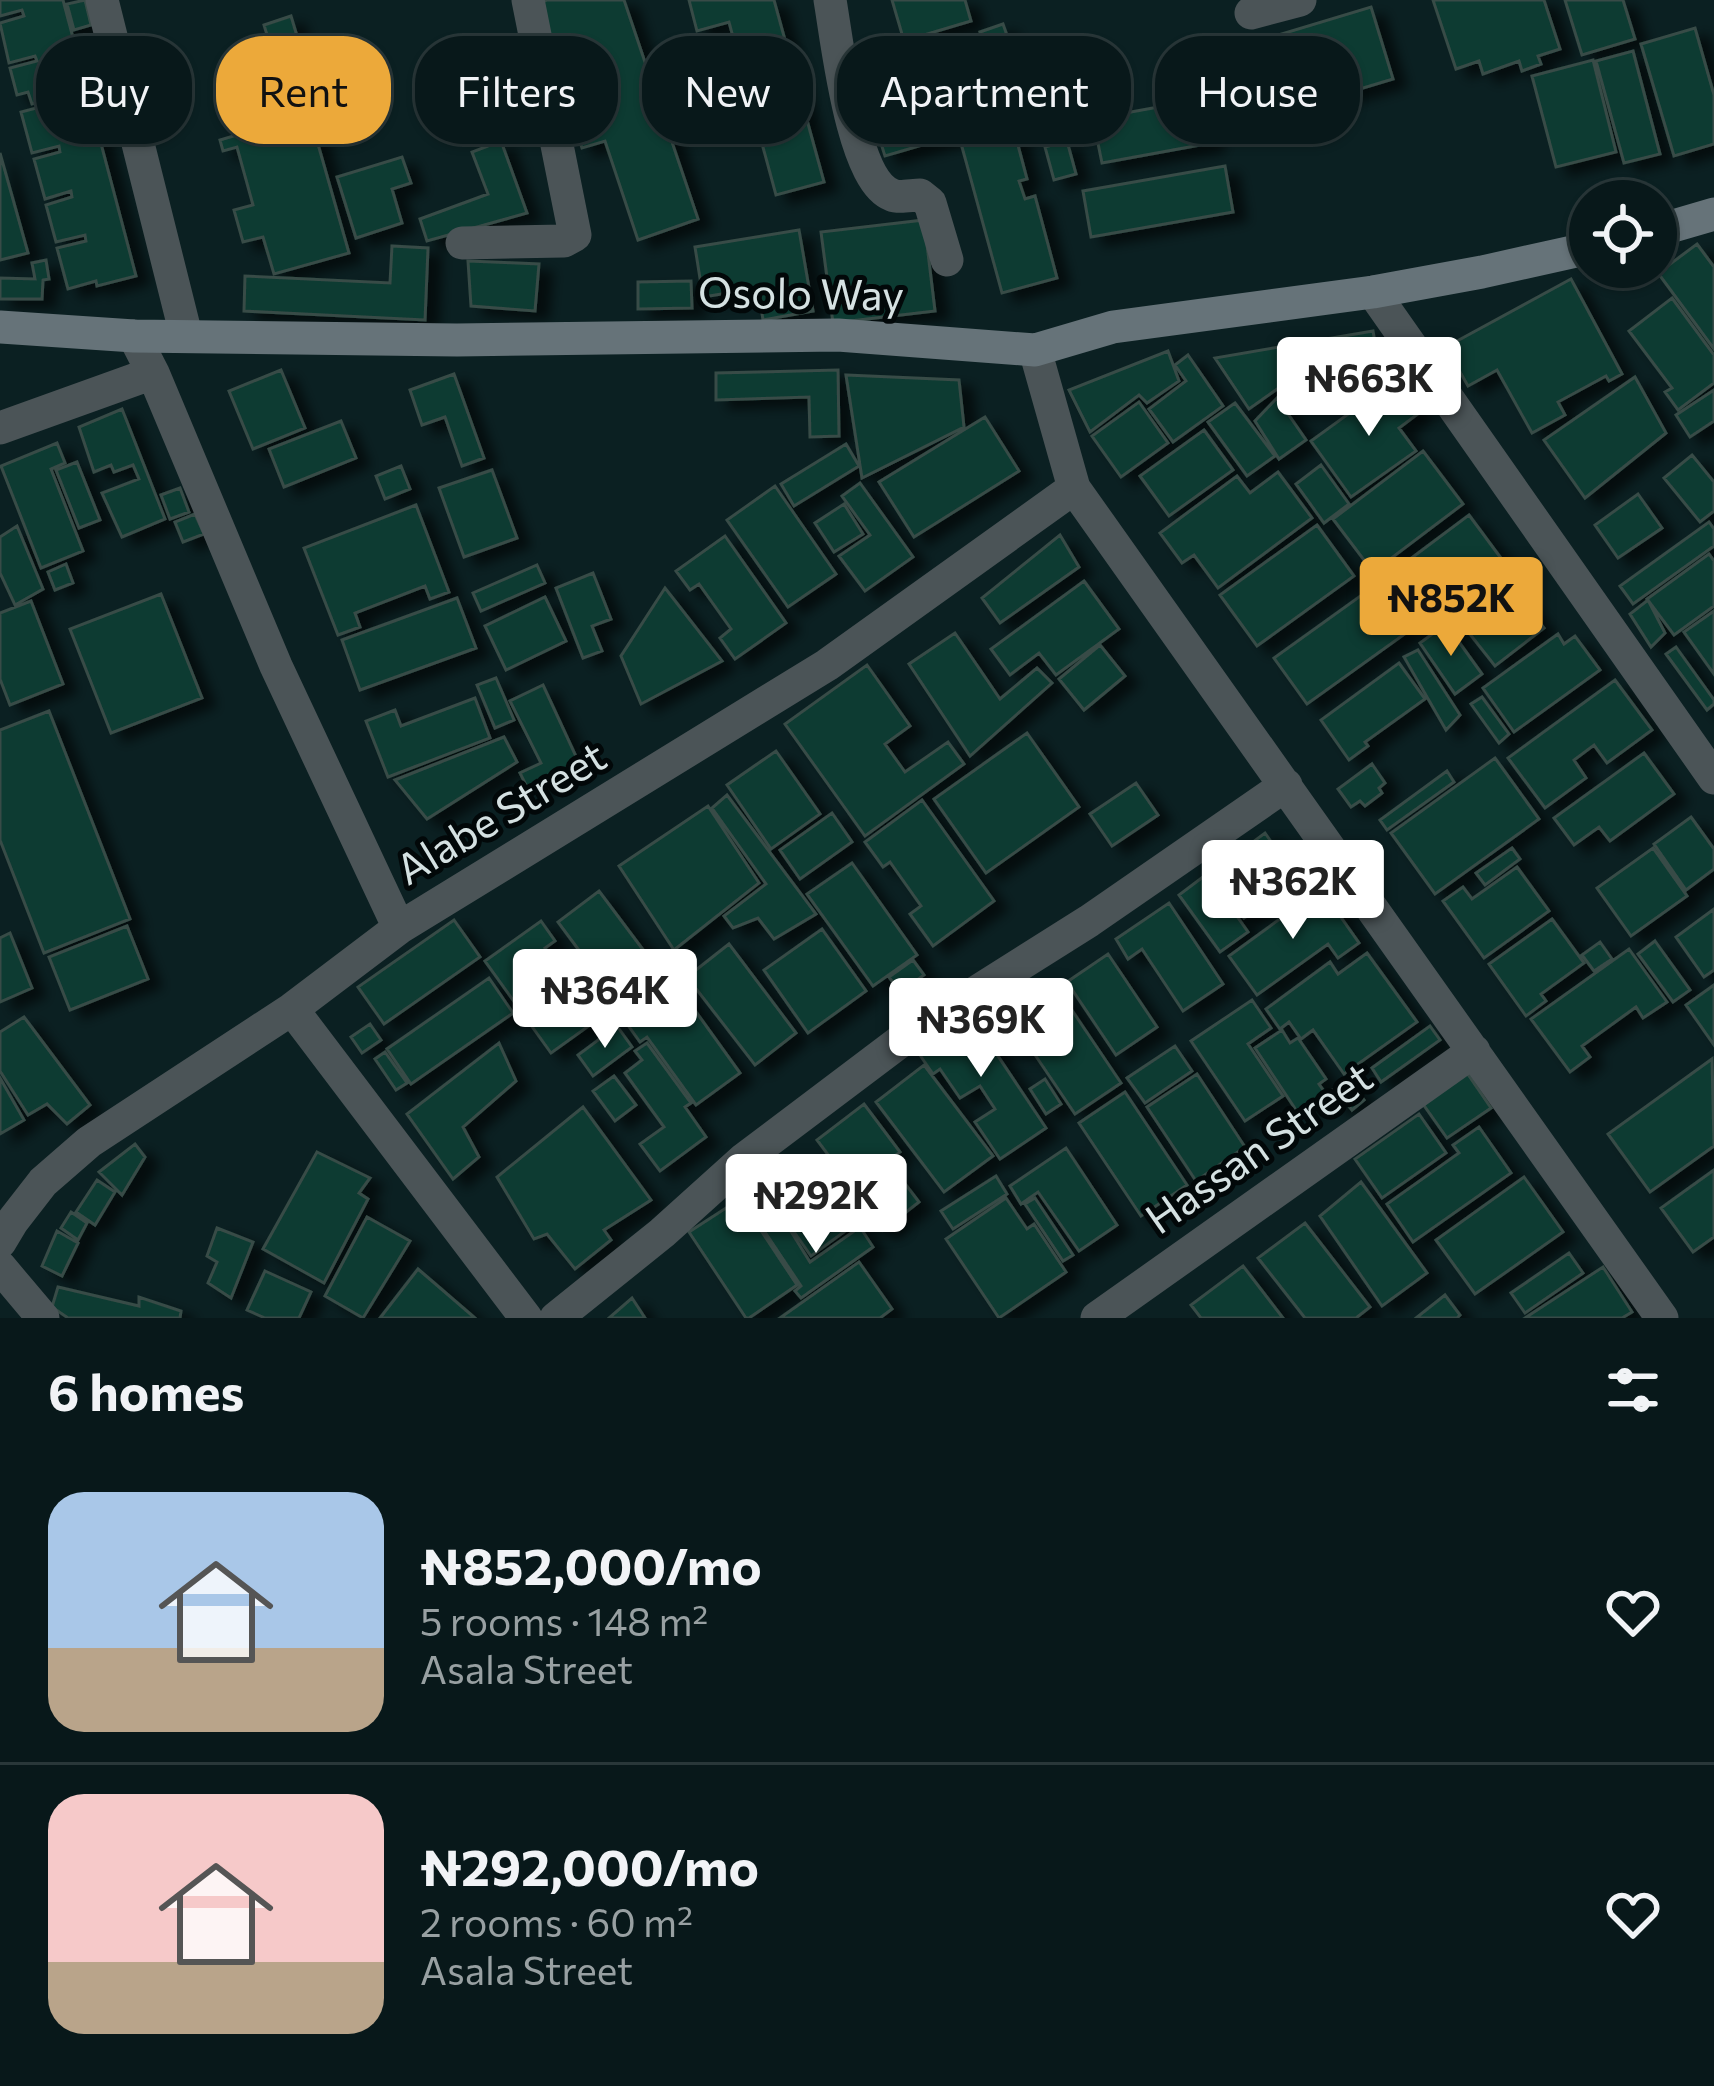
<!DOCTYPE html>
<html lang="en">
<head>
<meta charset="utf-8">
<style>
  body { margin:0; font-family:Commissioner,sans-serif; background:#112123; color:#f1f3f6; height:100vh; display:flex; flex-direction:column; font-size:45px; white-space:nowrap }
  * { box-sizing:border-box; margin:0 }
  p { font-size:39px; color:#98a0a2 }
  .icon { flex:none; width:66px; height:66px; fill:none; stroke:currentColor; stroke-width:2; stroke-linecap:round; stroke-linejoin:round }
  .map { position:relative; height:1318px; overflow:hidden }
  .side { display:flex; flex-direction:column; background:#08181a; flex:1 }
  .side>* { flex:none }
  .hud { position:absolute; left:36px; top:36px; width:1644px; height:108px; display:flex; gap:24px }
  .tools { position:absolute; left:1569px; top:180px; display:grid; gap:24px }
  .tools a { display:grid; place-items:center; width:108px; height:108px; border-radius:50%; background:#08181a; box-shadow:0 3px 9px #0004,0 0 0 3px #293739; font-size:60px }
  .price { position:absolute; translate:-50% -102px; padding:0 27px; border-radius:12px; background:#fff; color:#222; font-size:39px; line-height:78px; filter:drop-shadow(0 3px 6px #0008) }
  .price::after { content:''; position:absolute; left:50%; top:72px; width:36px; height:27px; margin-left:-18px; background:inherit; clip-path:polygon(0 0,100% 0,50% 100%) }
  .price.current { background:#eca93a; color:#111 }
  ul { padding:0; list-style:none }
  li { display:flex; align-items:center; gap:36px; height:300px; padding:0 48px }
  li+li { border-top:3px solid #293739 }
  li span { display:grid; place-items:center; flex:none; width:336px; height:240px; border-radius:36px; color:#555 }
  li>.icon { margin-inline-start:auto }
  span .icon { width:144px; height:144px; fill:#fffc; stroke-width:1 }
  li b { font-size:51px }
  h2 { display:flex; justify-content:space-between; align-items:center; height:144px; padding:0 48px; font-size:51px }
  .tag { padding:0 42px; border-radius:48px; background:#08181a; box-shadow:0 3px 9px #0004,0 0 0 3px #293739; font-size:42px; line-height:108px }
  .tag.current { background:#eca93a; color:#111 }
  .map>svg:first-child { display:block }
  .building { fill:#0d3a32; stroke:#374c46; stroke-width:3; filter:url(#shadow) }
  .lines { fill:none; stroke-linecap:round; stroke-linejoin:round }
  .minor { stroke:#4b5457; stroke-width:33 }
  .secondary { stroke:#667379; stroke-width:33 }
  .labels { text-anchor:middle; stroke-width:10; stroke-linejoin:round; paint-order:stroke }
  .street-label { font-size:42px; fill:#d5e1e2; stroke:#020809 }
</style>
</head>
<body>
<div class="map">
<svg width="1714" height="1318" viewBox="0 0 1714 1318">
  <defs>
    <filter id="shadow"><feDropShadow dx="13" dy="8" stdDeviation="6" flood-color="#0009"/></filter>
  </defs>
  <rect width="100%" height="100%" fill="#0b2022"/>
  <!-- building -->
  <path class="building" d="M0,0H63L136,276L97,286L96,281L68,289L57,248L86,241L85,235L56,242L46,205L72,197L71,191L45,199L34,159L60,152L59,146L32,153L21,112L48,105L46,100L32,104L28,92L17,95L10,68L37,61L35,56L9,63L0,23L24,16L22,10L0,16Z
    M85,0L91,25L74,30L67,4Z
    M547,0H624L698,219L638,240L605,141L582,148L571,118L594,110L579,64L561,71L538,3Z
    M689,0H774L824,182L776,195L729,22L697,31Z
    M892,0H965L971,21L904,41Z
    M1433,0H1544L1560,49L1538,56L1541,64L1522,71L1519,61L1483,74L1479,61L1456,69Z
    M1565,0H1623L1635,39L1582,55Z
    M1371,7L1393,79L1277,114L1255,42Z
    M291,16L309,76L282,84L264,25Z
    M1003,24L1027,92L1013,97L1004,73L946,94L938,68L986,51L980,32Z
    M1695,28L1714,95V144L1674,156L1641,44Z
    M890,39L912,110L942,101L953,136L885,156L871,112L892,106L873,44Z
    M1633,51L1660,154L1624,163L1596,61Z
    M94,53L103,87L90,90L81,56Z
    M1593,60L1616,152L1556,167L1532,76Z
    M300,81L349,253L274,274L263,237L243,242L234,210L253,205L237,147L223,151L220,140L237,135L227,102Z
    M1003,89L1027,179L1019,181L1025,199L1035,196L1057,278L1002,293L950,103Z
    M1202,99L1211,143L1102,163L1093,119Z
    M501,141L527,213L427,241L420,219L488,194L472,152Z
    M1067,141L1076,174L1054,180L1045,147Z
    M0,153L28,253L0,260Z
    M402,157L411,183L392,189L402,223L356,238L337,177Z
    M1225,166L1233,212L1091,237L1083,191Z
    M924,220L935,311L833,323L821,232Z
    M799,230L813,311L763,320L758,288L703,297L695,247Z
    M1697,244L1714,267V349L1658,273Z
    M392,246L428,248L425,320L244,311L245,276L390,283Z
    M46,260L49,279L43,280L42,299H0V278L35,279L32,263Z
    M468,261L539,264L535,311L471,306Z
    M1571,279L1622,374L1609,381L1606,376L1558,402L1565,415L1532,433L1497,370L1468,386L1446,347Z
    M691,281L692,308L638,309V282Z
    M1672,298L1714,355V383L1678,410L1665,392L1672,388L1629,331Z
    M1373,331L1377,355L1285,391L1280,387L1249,409L1215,358Z
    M1168,351L1179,381L1147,403L1139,395L1090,432L1069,390Z
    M1188,355L1223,406L1173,442L1149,409L1186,381L1175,365Z
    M281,370L305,428L253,449L229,391Z
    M838,370L839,436L810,437L809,397L716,400V373Z
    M454,374L484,458L462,466L445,417L422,425L410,390Z
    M846,375L959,380L964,427L862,478Z
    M1635,377L1666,433L1585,498L1544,440Z
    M1395,380L1419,413L1399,428L1416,451L1351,497L1311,441Z
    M1714,390V421L1690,437L1676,415Z
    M1277,398L1306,440L1279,459L1255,421Z
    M1139,402L1168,443L1121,477L1092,436Z
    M1235,403L1275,456L1247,476L1208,422Z
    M122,409L165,519L122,537L102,493L139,479L133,465L114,472L111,465L94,472L79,427Z
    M985,417L1019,471L914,537L879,482Z
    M341,421L356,458L284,487L269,449Z
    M1204,430L1233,470L1169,516L1140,476Z
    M57,443L65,463L51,469L83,551L41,568L1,466Z
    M846,444L859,466L794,506L781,484Z
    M1423,451L1463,504L1373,572L1333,519Z
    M1692,455L1714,482V511L1700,522L1664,478Z
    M77,462L100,520L79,528L56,470Z
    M1321,465L1349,504L1324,523L1296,484Z
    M401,466L410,489L385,499L376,476Z
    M492,470L517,538L464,557L439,488Z
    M1278,472L1312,518L1218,588L1194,555L1182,563L1160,533L1237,476L1250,493Z
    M860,483L913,557L865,591L839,556L870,535L842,496Z
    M775,486L836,574L788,607L727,520Z
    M180,488L189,512L170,519L161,495Z
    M1638,494L1662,528L1618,558L1595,525Z
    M844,504L863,534L834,552L815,523Z
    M416,505L449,592L430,599L425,586L355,613L360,627L338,635L304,548Z
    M195,514L204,534L183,542L175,522Z
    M1469,515L1506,565L1414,632L1378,583Z
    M1709,522L1714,529V546L1633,604L1620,586Z
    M1317,525L1354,576L1257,646L1220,595Z
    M17,526L43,589L15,605L0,573V537Z
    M1060,535L1079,567L1000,623L982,598Z
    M725,536L786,623L735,659L720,638L731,629L699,584L690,590L676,571Z
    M1709,554L1714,561V606L1674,635L1647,599Z
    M66,564L73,583L55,590L48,572Z
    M537,565L545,583L481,611L473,593Z
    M593,573L611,619L592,626L602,651L583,658L556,588Z
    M1084,581L1119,629L1056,675L1039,653L1010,675L991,649Z
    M1507,581L1544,628L1495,666L1458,619Z
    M1373,587L1406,633L1307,704L1274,658Z
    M665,588L722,661L641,704L621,656Z
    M161,594L202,698L111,733L70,629Z
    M545,597L566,641L506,670L485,626Z
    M457,598L476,648L360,690L342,640Z
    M1648,600L1665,633L1651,647L1630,614Z
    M31,601L63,684L10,705L0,679V613Z
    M1714,611V674L1684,632Z
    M1446,624L1482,674L1455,694L1420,643Z
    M955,633L1000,699L1037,668L1052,683L970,756L909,664Z
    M1558,634L1564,644L1575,636L1600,670L1514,732L1483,688Z
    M1100,645L1125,676L1084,710L1059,679Z
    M1676,647L1714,700V704L1707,710L1666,654Z
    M1418,650L1460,715L1446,730L1404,657Z
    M1399,663L1425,699L1365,742L1368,746L1349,760L1321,720Z
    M867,665L910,726L885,744L905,772L948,742L964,764L865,836L785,724Z
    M496,678L514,720L495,728L477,685Z
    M1615,680L1652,730L1607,763L1594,745L1574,760L1586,778L1545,808L1508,758Z
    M543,685L580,765L529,791L520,773L541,763L510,701Z
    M1482,697L1509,734L1499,743L1471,704Z
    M475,698L490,738L388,777L366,721L395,710L401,726Z
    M49,711L130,919L44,953L0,840V730Z
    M1027,733L1079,807L986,873L934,799Z
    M504,737L517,762L427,819L395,780Z
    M776,751L820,814L771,849L727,785Z
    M1644,753L1674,794L1610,841L1599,827L1574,845L1554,818Z
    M1495,758L1539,819L1435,894L1391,833Z
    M1372,764L1385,783L1379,788L1382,793L1365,806L1360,801L1351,807L1338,789Z
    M1447,771L1454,782L1387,830L1380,820Z
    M1136,783L1158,815L1112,846L1090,814Z
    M727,795L816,914L774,939L758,918L733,928L724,916L766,884L712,808Z
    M922,800L994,901L933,946L910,914L921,906L890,862L883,867L865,842Z
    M708,806L759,883L674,950L619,866Z
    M832,813L852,842L800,879L780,850Z
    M1691,817L1714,849V869L1686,890L1654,844Z
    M1265,833L1279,853L1286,848L1315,888L1285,909L1276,896L1244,918L1211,873Z
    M1512,848L1520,859L1485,885L1476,873Z
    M1653,848L1687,896L1631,936L1597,888Z
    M852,863L917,955L873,986L807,894Z
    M1517,867L1549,911L1484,958L1443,901L1463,887L1472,899Z
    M1207,874L1248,932L1220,952L1179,895Z
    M1321,889L1359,943L1338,958L1328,944L1257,995L1229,956Z
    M599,891L662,975L612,1013L598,995L607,988L558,922Z
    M1169,903L1223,984L1183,1011L1142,949L1128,959L1116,939Z
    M1714,909V970L1704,977L1676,937Z
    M1552,919L1584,963L1541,994L1546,1001L1526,1016L1489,964Z
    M454,920L480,957L384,1024L358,987Z
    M541,921L555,941L545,948L597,1020L551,1053L485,961Z
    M127,926L148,979L70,1010L49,957Z
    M822,929L866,991L808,1033L764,970Z
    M10,933L32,988L0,1002V938Z
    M1655,941L1690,990L1673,1002L1638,954Z
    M1600,942L1612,959L1594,971L1582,955Z
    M729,944L796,1033L755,1065L687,977Z
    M1629,949L1667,1002L1643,1018L1636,1007L1582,1046L1590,1057L1570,1072L1531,1019Z
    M1367,953L1417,1022L1344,1074L1313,1030L1301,1039L1289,1022L1280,1029L1266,1009L1330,962L1338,974Z
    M1108,954L1157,1027L1116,1055L1067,982Z
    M913,960L924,975L900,992L889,977Z
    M489,978L513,1013L411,1084L387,1049Z
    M676,984L740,1073L696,1105L647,1037L640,1042L625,1021Z
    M1714,985V1045L1686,1005Z
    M1059,991L1121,1083L1075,1114L1025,1040L1014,1047L1002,1029Z
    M1252,1000L1271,1028L1248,1044L1283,1096L1245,1121L1191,1041Z
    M971,1006L990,1035L986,1038L1046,1128L1000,1159L975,1122L995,1109L980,1086L960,1098L940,1069L933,1074L913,1045Z
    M24,1017L90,1105L67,1124L47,1104L28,1115L0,1071V1032Z
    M370,1024L381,1040L362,1053L351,1037Z
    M617,1026L632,1047L593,1076L578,1055Z
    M1430,1026L1440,1040L1381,1082L1372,1068Z
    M1282,1030L1290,1043L1298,1038L1326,1079L1319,1084L1326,1094L1298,1113L1255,1048Z
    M499,1043L516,1081L463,1127L479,1157L453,1179L407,1114Z
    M647,1043L691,1103L685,1107L706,1137L660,1171L640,1144L664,1127L625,1073L642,1060L635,1051Z
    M1175,1046L1192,1071L1145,1103L1127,1078Z
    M385,1052L407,1083L396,1090L375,1059Z
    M1712,1059L1714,1146L1650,1192L1608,1134Z
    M924,1065L993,1156L944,1192L876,1102Z
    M1467,1073L1491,1108L1447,1138L1423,1104Z
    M1197,1074L1245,1147L1196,1181L1147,1107Z
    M614,1076L636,1105L615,1121L593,1091Z
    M0,1078L24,1120L0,1134Z
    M1045,1079L1061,1104L1046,1114L1030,1089Z
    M1348,1079L1364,1100L1352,1110L1345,1101L1337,1107L1327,1094Z
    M1125,1092L1187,1185L1141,1216L1079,1123Z
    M864,1104L900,1152L853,1188L817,1140Z
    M583,1107L651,1200L604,1230L611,1240L575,1269L547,1234L534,1239L497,1177Z
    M1419,1114L1446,1153L1382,1198L1355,1159Z
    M1479,1127L1511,1173L1413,1242L1387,1204L1459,1153L1453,1145Z
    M135,1144L145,1157L122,1195L99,1172Z
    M1066,1148L1117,1225L1079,1251L1038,1192L1021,1204L1010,1186Z
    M317,1152L370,1178L359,1193L368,1199L324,1283L263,1249Z
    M808,1156L855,1224L811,1256L781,1213L767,1223L749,1197Z
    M1714,1170V1237L1693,1252L1661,1208Z
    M896,1172L919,1202L883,1230L860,1199Z
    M996,1176L1007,1194L953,1229L941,1211Z
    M1524,1177L1563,1232L1475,1294L1436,1240Z
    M97,1180L115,1192L95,1225L76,1212Z
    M1361,1182L1427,1273L1382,1306L1320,1216Z
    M1006,1198L1027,1229L1034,1224L1066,1272L999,1318L946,1239Z
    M1035,1198L1073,1255L1063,1261L1025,1204Z
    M740,1199L797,1285L749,1318H746L689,1232Z
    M71,1212L87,1223L78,1240L61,1228Z
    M367,1217L410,1241L363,1318L325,1296Z
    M782,1217L810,1262L860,1227L873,1247L801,1298L795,1291L801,1286L763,1229Z
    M1305,1223L1370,1307L1356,1318H1305L1258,1258Z
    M217,1228L253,1242L231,1298L208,1283L217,1262L207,1256Z
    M57,1231L78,1243L62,1276L42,1266Z
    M1569,1253L1583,1273L1525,1313L1511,1293Z
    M859,1262L892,1309L880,1318H780Z
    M1243,1266L1283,1318H1201L1191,1305Z
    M1603,1267L1632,1312L1622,1318H1525Z
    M418,1269L475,1318H380Z
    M265,1271L311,1292L299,1318H265L247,1310Z
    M58,1287L139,1306V1297L181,1311L180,1318H68L52,1307Z
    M1445,1295L1460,1315L1457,1318H1416Z
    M632,1298L645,1318H609Z"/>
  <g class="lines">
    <!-- minor -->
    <path class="minor" d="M102,0L186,335
      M830,0C837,40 852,180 892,195C899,198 912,195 920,195L930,203L947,260
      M1251,13L1300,0
      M462,243L564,241L575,235L528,0
      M1373,292L1714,778
      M134,336L153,373L276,666L399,928
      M1035,350L1074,488L1662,1318
      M0,428L153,373
      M292,1009L526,1318
      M0,1242L12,1222L43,1182L89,1142L292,1009L399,928L827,665L1074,488
      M0,1267L43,1318
      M556,1318L662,1233L743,1160L910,1034L1089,921L1286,785
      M1097,1318L1474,1051"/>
    <!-- secondary -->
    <path class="secondary" d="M1656,231L1714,214
      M0,327L134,336L457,340L838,335L1035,350L1113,327L1373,292L1482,272L1590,248"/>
  </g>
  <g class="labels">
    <!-- street labels -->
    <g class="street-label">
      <text transform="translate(801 294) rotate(1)" y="15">Osolo Way</text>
      <text transform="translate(501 813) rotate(-31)" y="15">Alabe Street</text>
      <text transform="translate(1259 1148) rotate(-35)" y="15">Hassan Street</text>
    </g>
  </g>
</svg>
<div class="tools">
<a><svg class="icon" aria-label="locate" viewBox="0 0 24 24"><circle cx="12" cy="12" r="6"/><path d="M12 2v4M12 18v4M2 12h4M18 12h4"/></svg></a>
</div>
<b class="price" style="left:1369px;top:439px">₦663K</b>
<b class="price current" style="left:1451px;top:659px">₦852K</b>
<b class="price" style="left:1293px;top:942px">₦362K</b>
<b class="price" style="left:605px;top:1051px">₦364K</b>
<b class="price" style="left:981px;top:1080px">₦369K</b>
<b class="price" style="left:816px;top:1256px">₦292K</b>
<div class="hud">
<a class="tag">Buy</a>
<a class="tag current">Rent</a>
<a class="tag">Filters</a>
<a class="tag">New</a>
<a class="tag">Apartment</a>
<a class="tag">House</a>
</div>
</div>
<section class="side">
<h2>6 homes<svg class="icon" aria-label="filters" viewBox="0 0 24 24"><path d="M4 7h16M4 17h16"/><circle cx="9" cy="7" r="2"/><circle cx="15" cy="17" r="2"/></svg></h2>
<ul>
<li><span style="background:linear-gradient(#a9c7e8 65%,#b9a48a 0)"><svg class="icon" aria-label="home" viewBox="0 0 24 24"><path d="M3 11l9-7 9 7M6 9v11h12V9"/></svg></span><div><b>₦852,000/mo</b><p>5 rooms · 148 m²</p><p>Asala Street</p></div><svg class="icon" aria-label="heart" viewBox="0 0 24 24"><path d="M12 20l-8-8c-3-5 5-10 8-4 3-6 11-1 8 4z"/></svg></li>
<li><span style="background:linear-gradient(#f6c9c9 70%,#b9a48a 0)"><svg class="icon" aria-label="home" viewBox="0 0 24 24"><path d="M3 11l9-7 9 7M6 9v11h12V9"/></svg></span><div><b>₦292,000/mo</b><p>2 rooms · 60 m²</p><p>Asala Street</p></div><svg class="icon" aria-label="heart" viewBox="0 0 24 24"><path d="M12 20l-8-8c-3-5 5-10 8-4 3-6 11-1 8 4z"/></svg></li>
</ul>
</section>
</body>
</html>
